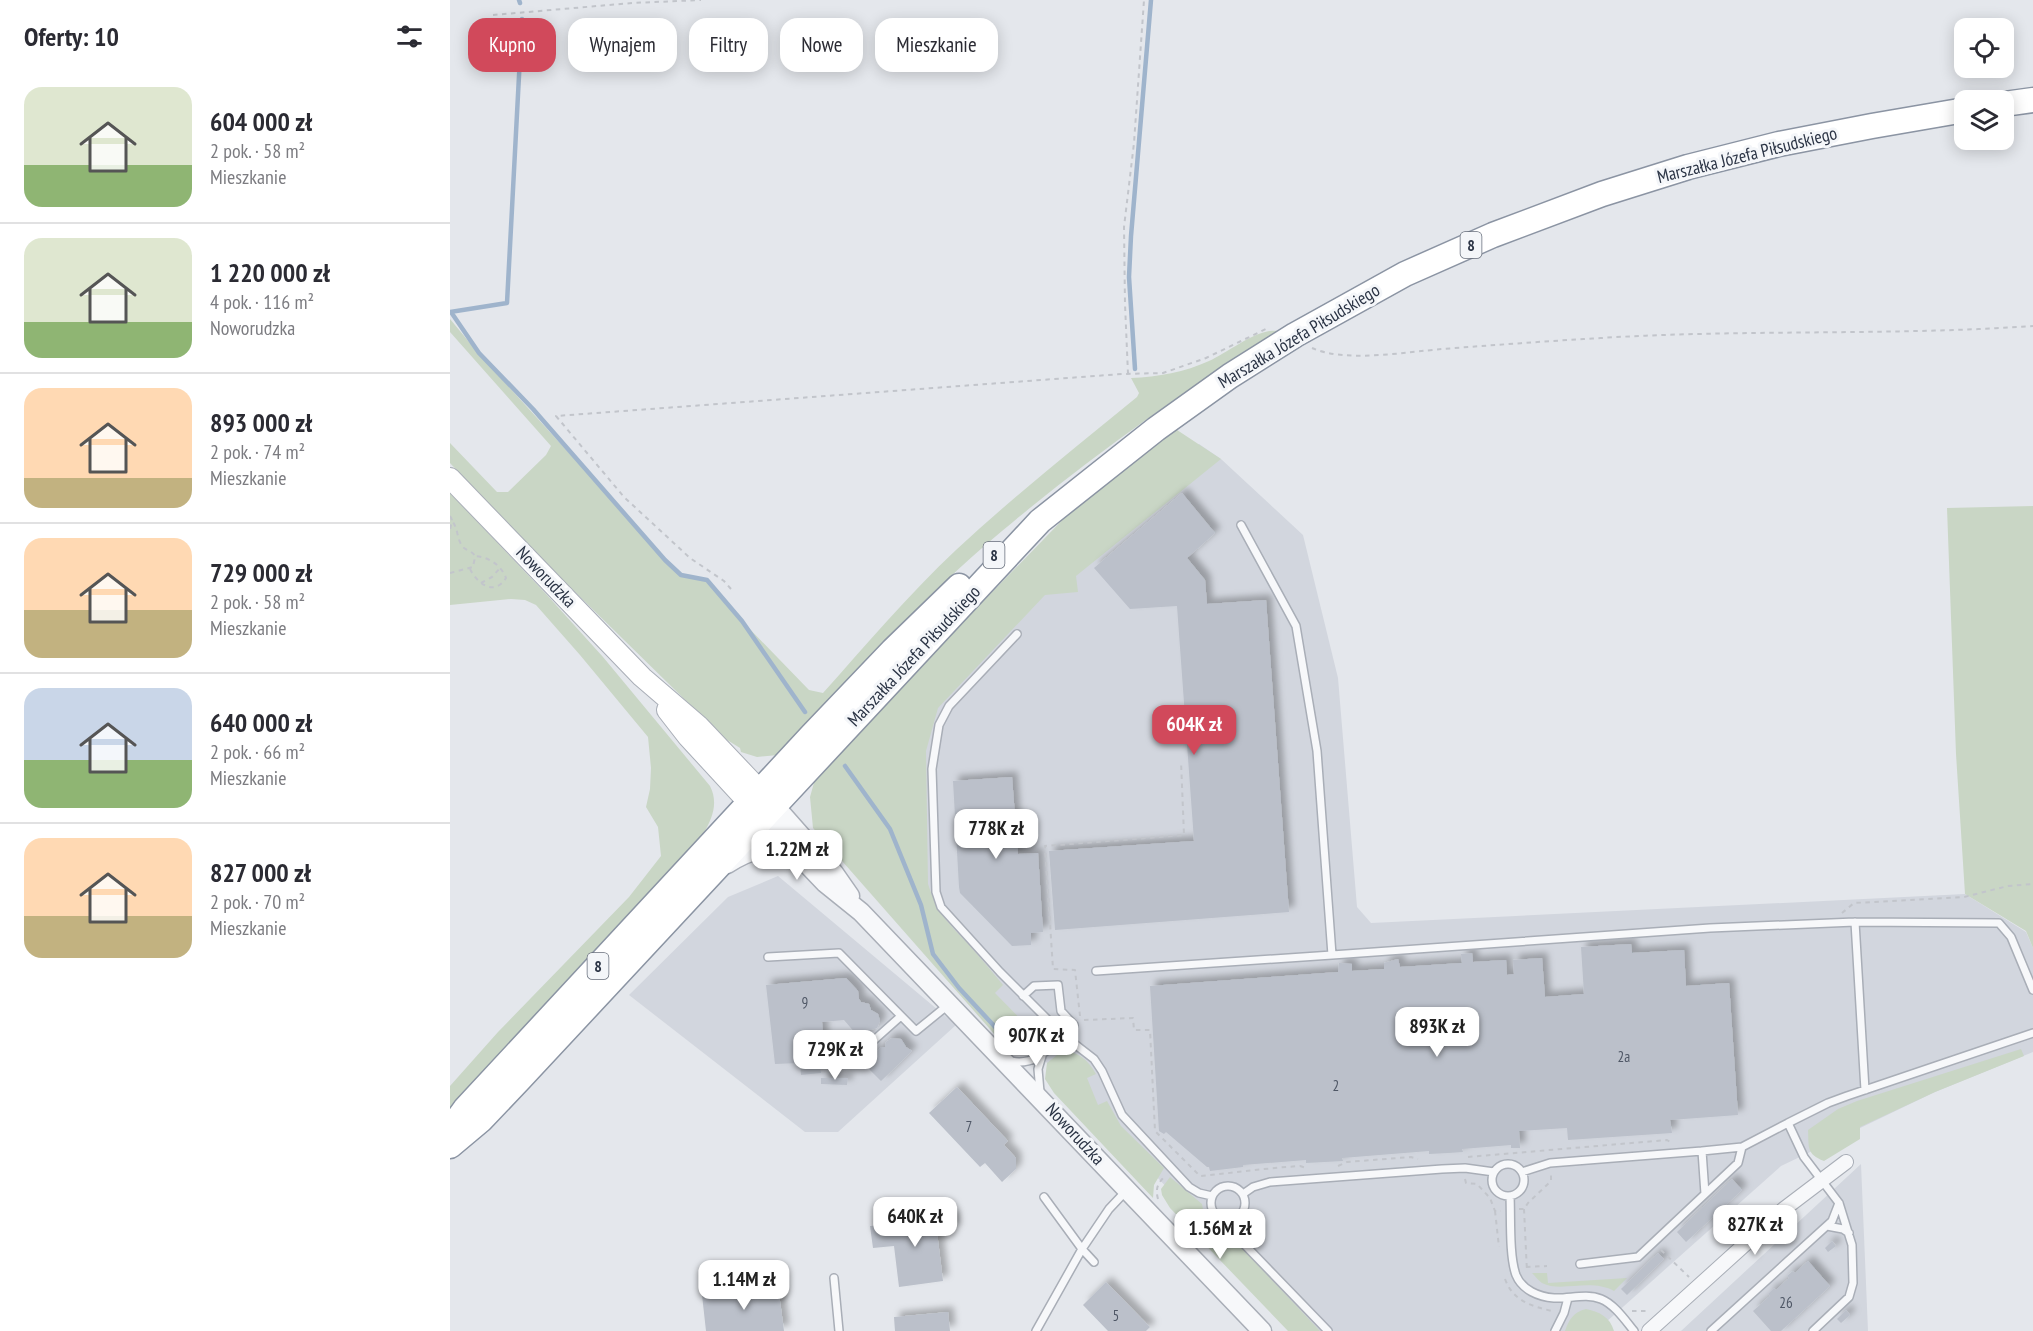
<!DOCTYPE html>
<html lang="pl">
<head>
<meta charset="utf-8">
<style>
  body { margin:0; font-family:"PT Sans Narrow",sans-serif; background:#f2f2f3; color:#2b2b33; height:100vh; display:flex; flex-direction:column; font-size:22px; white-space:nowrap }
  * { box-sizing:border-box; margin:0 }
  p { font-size:20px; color:#7c7c81 }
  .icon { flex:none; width:33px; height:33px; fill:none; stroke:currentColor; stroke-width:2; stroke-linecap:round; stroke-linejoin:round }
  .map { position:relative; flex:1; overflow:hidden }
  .panel { display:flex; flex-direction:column; background:#fff; width:450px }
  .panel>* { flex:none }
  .guide { position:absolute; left:18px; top:18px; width:570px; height:54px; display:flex; gap:12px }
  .tools { position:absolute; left:1504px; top:18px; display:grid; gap:12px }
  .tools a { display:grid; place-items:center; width:60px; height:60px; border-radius:12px; background:#fff; box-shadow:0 3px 15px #0003; font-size:30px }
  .price { position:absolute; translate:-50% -51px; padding:0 14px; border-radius:12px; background:#fff; color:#222; font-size:20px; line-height:39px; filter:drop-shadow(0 2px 3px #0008) }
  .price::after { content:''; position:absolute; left:50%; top:36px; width:18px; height:14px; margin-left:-9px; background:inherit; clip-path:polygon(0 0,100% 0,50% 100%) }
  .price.on { background:#d1495b; color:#fff }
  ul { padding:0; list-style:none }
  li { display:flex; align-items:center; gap:18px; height:150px; padding:0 24px }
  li+li { border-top:2px solid #e1e1e2 }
  li span { display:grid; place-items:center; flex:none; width:168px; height:120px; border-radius:18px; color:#555 }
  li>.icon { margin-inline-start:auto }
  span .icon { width:72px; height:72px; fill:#fffc; stroke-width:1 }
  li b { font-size:26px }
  h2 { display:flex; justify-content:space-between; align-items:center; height:72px; padding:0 24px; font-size:26px }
  .tag { padding:0 21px; border-radius:18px; background:#fff; box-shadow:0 3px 15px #0003; font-size:21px; line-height:54px }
  .tag.on { background:#d1495b; color:#fff }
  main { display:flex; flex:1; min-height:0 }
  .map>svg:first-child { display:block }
  .built { fill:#d2d6de }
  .green { fill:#c9d6c5 }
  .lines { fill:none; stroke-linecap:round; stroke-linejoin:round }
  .stream { stroke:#9fb4cc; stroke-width:4.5 }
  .building { fill:#bbc0ca; filter:url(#shadow) }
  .service-casing { stroke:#a9aeb7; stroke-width:10 }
  .minor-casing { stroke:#a9aeb7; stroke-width:16 }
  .tertiary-casing { stroke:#a9aeb7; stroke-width:21 }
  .secondary-casing { stroke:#a9aeb7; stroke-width:22 }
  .trunk-casing { stroke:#8b94a3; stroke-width:27 }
  .path { stroke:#c2c5cb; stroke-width:2; stroke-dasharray:4.5 4.5; stroke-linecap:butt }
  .service { stroke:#f7f8fa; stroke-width:7 }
  .minor { stroke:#f7f8fa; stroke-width:14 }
  .tertiary { stroke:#f7f8fa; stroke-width:18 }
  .secondary { stroke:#fff; stroke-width:20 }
  .trunk { stroke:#fff; stroke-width:24 }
  .labels { text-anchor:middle; stroke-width:6; stroke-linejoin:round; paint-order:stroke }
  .number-label { font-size:15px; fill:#4f5766 }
  .shield { fill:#f4f6f9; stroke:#676e7b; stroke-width:1.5 }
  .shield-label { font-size:16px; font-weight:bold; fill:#2b3445 }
  .street-label { font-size:18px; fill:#2b3445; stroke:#f4f6f9 }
</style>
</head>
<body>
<main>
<section class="panel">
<h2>Oferty: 10<svg class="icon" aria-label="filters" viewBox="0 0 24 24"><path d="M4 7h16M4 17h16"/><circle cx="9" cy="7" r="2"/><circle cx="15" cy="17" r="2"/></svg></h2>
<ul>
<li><span style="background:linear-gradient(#dfe7d0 65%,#8fb573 0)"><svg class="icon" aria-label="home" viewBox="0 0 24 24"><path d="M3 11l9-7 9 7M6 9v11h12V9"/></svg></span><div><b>604 000 zł</b><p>2 pok. · 58 m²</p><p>Mieszkanie</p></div></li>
<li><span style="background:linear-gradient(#dfe7d0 70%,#8fb573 0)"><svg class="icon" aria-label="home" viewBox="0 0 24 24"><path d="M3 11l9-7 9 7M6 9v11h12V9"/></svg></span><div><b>1 220 000 zł</b><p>4 pok. · 116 m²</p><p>Noworudzka</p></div></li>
<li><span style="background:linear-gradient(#ffd9b3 75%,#c2b280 0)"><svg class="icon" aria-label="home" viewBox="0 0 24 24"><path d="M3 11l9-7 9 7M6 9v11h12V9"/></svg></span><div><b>893 000 zł</b><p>2 pok. · 74 m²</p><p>Mieszkanie</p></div></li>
<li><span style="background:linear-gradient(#ffd9b3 60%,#c2b280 0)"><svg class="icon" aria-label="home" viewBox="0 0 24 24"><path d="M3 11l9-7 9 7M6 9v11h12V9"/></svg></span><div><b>729 000 zł</b><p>2 pok. · 58 m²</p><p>Mieszkanie</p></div></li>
<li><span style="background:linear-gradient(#c9d6e8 60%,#8fb573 0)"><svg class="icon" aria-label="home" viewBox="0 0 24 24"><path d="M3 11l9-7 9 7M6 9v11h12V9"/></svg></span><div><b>640 000 zł</b><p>2 pok. · 66 m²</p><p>Mieszkanie</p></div></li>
<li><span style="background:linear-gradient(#ffd9b3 65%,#c2b280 0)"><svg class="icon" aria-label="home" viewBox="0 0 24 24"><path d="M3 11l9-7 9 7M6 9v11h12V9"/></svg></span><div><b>827 000 zł</b><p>2 pok. · 70 m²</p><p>Mieszkanie</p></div></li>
</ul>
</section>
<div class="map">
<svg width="1583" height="1331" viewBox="0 0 1583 1331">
  <defs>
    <filter id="shadow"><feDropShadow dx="5.5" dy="-5.5" stdDeviation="3" flood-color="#0004"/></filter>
  </defs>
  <rect width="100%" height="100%" fill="#e4e7ec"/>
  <!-- built -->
  <path class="built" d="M749,444L771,459L853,535L888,678L907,907L921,923L1515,894L1576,932L1583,948V1052L1485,1092L1331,1166L1146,1331H851L727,1198L493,955L452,802L489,669Z
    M328,876L506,1025L388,1132H355L179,995L278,897Z
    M1411,1164L1418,1331H1231Z"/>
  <!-- green -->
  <path class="green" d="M0,319L29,354L230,575L257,580L292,621L359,690L373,693C416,645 459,594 506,550C564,496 626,447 687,397L689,393L681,378C708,377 735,372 759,361C778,353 807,328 828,331C732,392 639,458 552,531C471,598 401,679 328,755L307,757L291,752L290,748L274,738L74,542L0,463V443L47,492H58L96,455L101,446L0,332Z
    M724,428L771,459L626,576L628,592L595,595L488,708L476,751L478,884C488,915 498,922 519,945C531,958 542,972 553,985L545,993L585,1034L593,1027L595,1042C583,1052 577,1056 561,1053L363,828L360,797L367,772L627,505Z
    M0,493L97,595L153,657L260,786C274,813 249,840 233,861L0,1113V1086L48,1032L179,897L211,856L208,827L196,807L200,789L201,768L198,737L130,655L86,605L75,600L61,599L0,605Z
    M1583,506V948L1576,931L1515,894L1506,754L1497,508Z
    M1571,1049L1574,1056L1485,1092L1410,1127V1139L1374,1161C1356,1154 1359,1147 1358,1130L1388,1109L1407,1101Z
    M612,1051C628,1051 638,1060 646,1074L637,1078L648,1105L657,1101L671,1126L714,1168L704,1185L703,1198L604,1093L595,1079L597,1063Z
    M720,1177L752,1204L754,1215L766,1227L771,1226L870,1331H838L720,1208L712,1195L711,1189Z
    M1082,1273H1097L1098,1283L1177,1278L1164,1291C1140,1278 1111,1293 1092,1283C1089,1281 1085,1276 1082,1273Z
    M1136,1309C1150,1312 1160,1317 1164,1331H1115C1119,1319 1124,1312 1136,1309Z"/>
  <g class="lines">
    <!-- stream -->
    <path class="stream" d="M69,0L70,3
      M0,312L57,303L72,19
      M1,312L29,353L83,409L215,560L231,575L257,580L292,621L355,712
      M685,369L679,277L681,236L701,0
      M395,766L440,829L471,905L483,954L509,988L559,1042"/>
  </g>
  <!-- building -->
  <path class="building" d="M732,493L765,533L737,558L755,580L757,604L816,600L839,912L605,930L599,851L744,841L727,606L680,609L644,568Z
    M562,777L568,854L588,853L593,932L581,933V945L562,946L510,893L509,887L503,781Z
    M1181,944L1182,953L1234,950L1236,986L1279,983L1288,1115L1220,1120L1222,1133L1118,1140L1117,1128L1069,1131L1070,1148H1061V1145L1012,1149L1013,1152L998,1153L979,1154V1151L892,1158L893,1161L856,1163V1160L793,1165V1167L760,1171L759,1167H757L716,1132L714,1134L709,1131L700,986L888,972L889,963L902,964V971L934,969V963L948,959L950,967L1012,963L1011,954L1022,953L1023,962L1056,960L1057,975L1064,974L1063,960L1092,958L1095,997L1134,994L1131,947Z
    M396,978L408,991L409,999L411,1002L419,1004L421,1010L428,1014L430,1021L427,1028L420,1030L419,1034L412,1041L394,1020L372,1022L375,1060L370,1061L371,1073L351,1075L350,1063L325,1064L316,985Z
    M442,1038L451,1039L456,1047L462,1051L431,1081L419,1069V1059L431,1047H435L436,1042Z
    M371,1078H398L397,1085L371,1084Z
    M507,1087L558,1141L554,1145L566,1158V1169L552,1182L535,1163L530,1167L479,1113Z
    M1282,1179L1292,1190L1236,1242L1227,1232Z
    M504,1216L506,1230L487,1232L493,1281L449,1287L444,1246L423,1248L420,1226Z
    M1382,1241L1386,1246L1378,1252L1375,1248Z
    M1208,1253L1214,1259L1177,1295L1171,1289Z
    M1358,1261L1380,1286L1331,1331H1321L1303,1311L1320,1296L1318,1294L1324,1288L1326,1290L1339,1278L1337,1276L1343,1271L1345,1273Z
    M656,1282L700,1327L696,1331H658L633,1305Z
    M328,1286L334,1331H256L252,1295Z
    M1396,1310L1400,1315L1391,1323L1387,1319Z
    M498,1312L500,1331H445L444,1317Z"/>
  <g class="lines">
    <!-- service casing -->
    <g class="service-casing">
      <path id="service" d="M791,525L846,626L867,751L882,955L1260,928L1405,922L1549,923L1561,937L1583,990
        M567,634L499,706L489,725L482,769L486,892L491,907L550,972L613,1035
        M1405,922L1415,1090
        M318,957L389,953L466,1031L498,1005
        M646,971L882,955
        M573,996L584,986L608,985L611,1011L624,1025
        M404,1058L451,1016
        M560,1061C585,1066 597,1051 613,1035L644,1059L652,1071L672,1115L739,1187L749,1193L762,1196
        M590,1092L588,1069L592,1056
        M1252,1151L1292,1147
        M1042 1180a16 16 0 1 1 32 0a16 16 0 1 1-32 0Z
        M1072,1172L1100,1163L1252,1151L1255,1194L1188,1257L1130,1264
        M761 1203a17 17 0 1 1 34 0a17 17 0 1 1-34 0Z
        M793,1194L803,1187L820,1182L992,1169L1015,1168L1044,1172
        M1255,1194L1288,1163L1292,1147L1338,1123
        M1060,1196C1061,1217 1059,1256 1066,1275C1072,1290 1089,1297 1104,1298C1119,1299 1136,1293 1151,1299C1164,1304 1175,1320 1184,1331
        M785,1219L787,1230L793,1243L878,1331
        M1377,1226L1393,1229L1399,1233
        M644,1262L632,1249L659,1209L676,1191
        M384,1278L389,1331
        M586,1331L632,1249L594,1197
        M1105,1331L1114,1313L1118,1298
        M1261,1331L1382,1221L1389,1203
        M1363,1331L1399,1297L1403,1283L1402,1245L1389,1203L1354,1157L1338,1123L1378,1103L1397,1096L1583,1033"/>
    </g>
    <!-- minor casing -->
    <g class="minor-casing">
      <path id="minor" d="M1199,1331L1334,1209L1396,1162"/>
    </g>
    <!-- tertiary casing -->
    <g class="tertiary-casing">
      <path id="tertiary" d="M324,805L384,873L400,896
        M313,818L375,883L411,912L812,1331
        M277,864C301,849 319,843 346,856"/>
    </g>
    <!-- secondary casing -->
    <g class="secondary-casing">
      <path id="secondary" d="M0,478L192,677L249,726L320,801
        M217,710L238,737L309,814"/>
    </g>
    <!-- trunk casing -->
    <g class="trunk-casing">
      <path id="trunk" d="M1554,104L1583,100
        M0,1130L15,1109L361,736L443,650L509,586
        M0,1146L31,1120L70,1079L590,521L706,429L780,376L845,335L955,274L1043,235L1152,194L1238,167L1329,144L1422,126L1515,110"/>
    </g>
    <!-- path -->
    <path class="path" d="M43,15L182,3L251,0
      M862,348C895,363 956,352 992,349C1045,345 1098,341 1151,338C1295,329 1439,336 1583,326
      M678,374L675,304L674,227L684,143L694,0
      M0,516L2,520L0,530
      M20,569C27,583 44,597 56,578C51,565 39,557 25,556
      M0,573L23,567C23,566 25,558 25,557C24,552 18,551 14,548C6,540 9,529 2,521
      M31,583L42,577L50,568
      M281,589L274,581L240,558L174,497L106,416L672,374L713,373L756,358L818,328
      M1392,913L1404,903L1514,897L1558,886L1583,884
      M630,1016L625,970L603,969L595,846L734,835L731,761
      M634,1020L683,1018L684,1030H700L705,1131L750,1176C784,1173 816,1168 850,1166L856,1168
      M1018,1157L1217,1140L1220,1142
      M888,1166L897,1162L961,1157L968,1159
      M1015,1179L1016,1183L1027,1184L1040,1198L1045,1211H1051
      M708,1199C705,1188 708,1183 716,1175
      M1069,1209H1074L1078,1203L1101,1181V1174
      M1074,1209L1077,1272
      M1045,1211L1049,1247
      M1211,1250L1239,1277
      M1076,1267L1097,1266
      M1055,1279C1063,1301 1081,1306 1102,1311
      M1182,1311H1199"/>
    <!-- service -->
    <use href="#service" class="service"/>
    <!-- minor -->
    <use href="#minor" class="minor"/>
    <!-- tertiary -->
    <use href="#tertiary" class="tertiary"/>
    <!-- secondary -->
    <use href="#secondary" class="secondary"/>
    <!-- trunk -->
    <use href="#trunk" class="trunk"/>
  </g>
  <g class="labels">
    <!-- number labels -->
    <g class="number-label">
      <text x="355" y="1008">9</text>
      <text x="1174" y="1062">2a</text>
      <text x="886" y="1091">2</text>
      <text x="519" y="1132">7</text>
      <text x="1336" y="1308">26</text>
      <text x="666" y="1321">5</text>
    </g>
    <!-- shield labels -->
    <g class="shield">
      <rect x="1010.5" y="232" width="21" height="26" rx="4.5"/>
      <rect x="533.5" y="542" width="21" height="26" rx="4.5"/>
      <rect x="137.5" y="953" width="21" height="26" rx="4.5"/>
    </g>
    <g class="shield-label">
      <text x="1021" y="251">8</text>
      <text x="544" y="561">8</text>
      <text x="148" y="972">8</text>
    </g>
    <!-- street labels -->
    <g class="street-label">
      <text transform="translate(1297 155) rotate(-14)" y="6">Marszałka Józefa Piłsudskiego</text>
      <text transform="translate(849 336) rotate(-31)" y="6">Marszałka Józefa Piłsudskiego</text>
      <text transform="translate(96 577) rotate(46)" y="6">Noworudzka</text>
      <text transform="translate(464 656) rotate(-47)" y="6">Marszałka Józefa Piłsudskiego</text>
      <text transform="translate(625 1134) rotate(47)" y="6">Noworudzka</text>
    </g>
  </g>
</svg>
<div class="tools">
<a><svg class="icon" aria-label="locate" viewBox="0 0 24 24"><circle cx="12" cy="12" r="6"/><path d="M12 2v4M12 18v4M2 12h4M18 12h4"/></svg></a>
<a><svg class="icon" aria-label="layers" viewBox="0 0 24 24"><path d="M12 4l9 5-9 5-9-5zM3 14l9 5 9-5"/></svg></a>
</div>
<b class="price on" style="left:744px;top:756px">604K zł</b>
<b class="price" style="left:546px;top:860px">778K zł</b>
<b class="price" style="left:347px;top:881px">1.22M zł</b>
<b class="price" style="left:987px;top:1058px">893K zł</b>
<b class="price" style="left:586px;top:1067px">907K zł</b>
<b class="price" style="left:385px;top:1081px">729K zł</b>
<b class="price" style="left:465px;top:1248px">640K zł</b>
<b class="price" style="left:1305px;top:1256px">827K zł</b>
<b class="price" style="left:770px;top:1260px">1.56M zł</b>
<b class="price" style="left:294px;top:1311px">1.14M zł</b>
<div class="guide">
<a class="tag on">Kupno</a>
<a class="tag">Wynajem</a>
<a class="tag">Filtry</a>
<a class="tag">Nowe</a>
<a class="tag">Mieszkanie</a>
</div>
</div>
</main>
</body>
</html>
